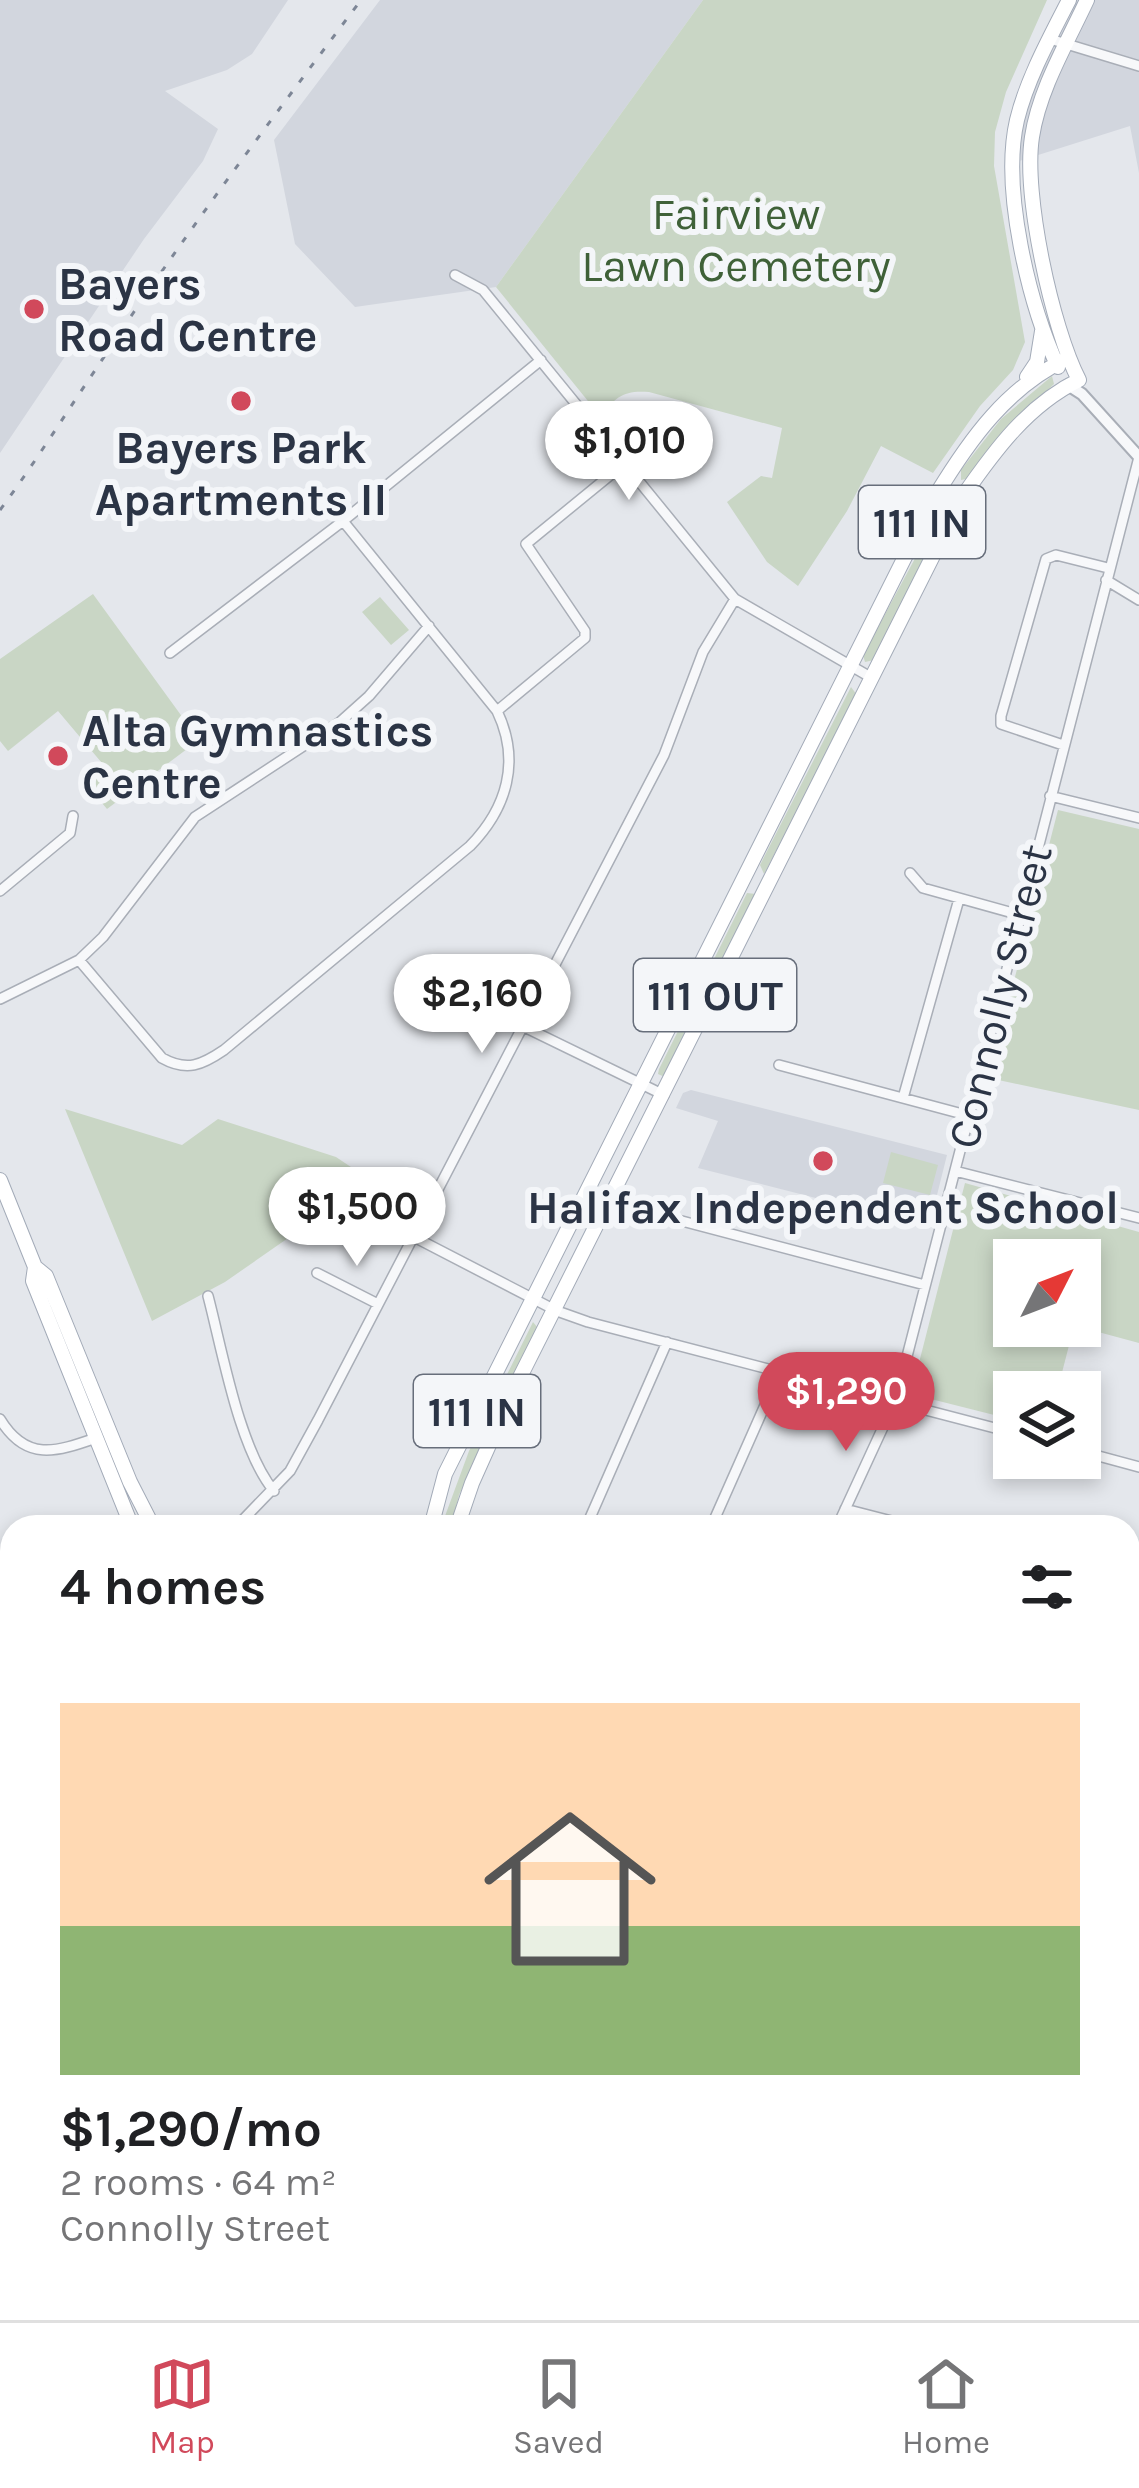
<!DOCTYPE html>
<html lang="en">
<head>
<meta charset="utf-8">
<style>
  body { margin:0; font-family:Karla,sans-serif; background:#f6f6f6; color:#202124; height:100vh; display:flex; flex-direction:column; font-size:45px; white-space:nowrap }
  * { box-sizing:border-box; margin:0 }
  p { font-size:39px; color:#757577 }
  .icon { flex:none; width:66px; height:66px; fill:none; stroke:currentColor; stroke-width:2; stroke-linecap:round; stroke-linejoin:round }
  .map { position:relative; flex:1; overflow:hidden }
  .details { position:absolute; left:0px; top:1515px; width:1140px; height:807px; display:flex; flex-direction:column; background:#fff; border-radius:36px 36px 0 0; box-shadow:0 6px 18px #0003 }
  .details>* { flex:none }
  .needle { width:78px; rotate:48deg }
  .controls { position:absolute; left:993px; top:1239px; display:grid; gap:24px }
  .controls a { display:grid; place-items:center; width:108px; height:108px; border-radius:0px; background:#fff; box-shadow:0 6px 18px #0003; font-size:60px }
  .price { position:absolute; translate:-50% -102px; padding:0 27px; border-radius:42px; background:#fff; color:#222; font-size:39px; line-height:78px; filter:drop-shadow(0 3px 6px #0008) }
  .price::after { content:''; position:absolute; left:50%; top:72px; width:36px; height:27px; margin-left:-18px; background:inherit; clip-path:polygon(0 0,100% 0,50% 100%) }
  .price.active { background:#d1495b; color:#fff }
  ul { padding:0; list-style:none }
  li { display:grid; align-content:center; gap:24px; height:636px; padding:0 60px }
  li span { display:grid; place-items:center; height:372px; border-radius:0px; color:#555 }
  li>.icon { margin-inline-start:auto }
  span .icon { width:216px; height:216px; fill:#fffc; stroke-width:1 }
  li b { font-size:51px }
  h2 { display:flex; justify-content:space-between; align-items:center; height:144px; padding:0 60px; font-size:51px }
  .tab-bar { display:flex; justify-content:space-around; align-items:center; height:168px; border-top:3px solid #e0e0e0; background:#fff; font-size:33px; color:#757577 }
  .tab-bar a { display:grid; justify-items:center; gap:6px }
  .tab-bar .active { color:#d1495b }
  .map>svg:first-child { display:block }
  .built { fill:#d2d6de }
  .green { fill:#c9d6c5 }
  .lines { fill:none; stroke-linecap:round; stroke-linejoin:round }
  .minor-casing { stroke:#a9aeb7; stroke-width:12 }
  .tertiary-casing { stroke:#a9aeb7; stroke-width:14 }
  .secondary-casing { stroke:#a9aeb7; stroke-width:15 }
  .primary-casing { stroke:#a3abb8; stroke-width:16 }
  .minor { stroke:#f7f8fa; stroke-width:9 }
  .tertiary { stroke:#f7f8fa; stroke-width:10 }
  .secondary { stroke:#fff; stroke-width:12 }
  .primary { stroke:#fff; stroke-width:14 }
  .rail { stroke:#7d8696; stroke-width:3; stroke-dasharray:6 12; stroke-linecap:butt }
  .poi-dot { fill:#d1495b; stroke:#f4f6f9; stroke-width:4.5 }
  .labels { text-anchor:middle; stroke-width:12; stroke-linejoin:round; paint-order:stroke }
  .shield { fill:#f4f6f9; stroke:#676e7b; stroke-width:3 }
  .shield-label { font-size:42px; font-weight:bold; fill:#2b3445 }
  .park-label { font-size:45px; fill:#3f6138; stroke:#f4f6f9 }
  .poi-label { font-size:45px; font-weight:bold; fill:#2b3445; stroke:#f4f6f9; text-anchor:start }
  .street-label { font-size:45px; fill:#2b3445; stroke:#f4f6f9 }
</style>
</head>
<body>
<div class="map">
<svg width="1139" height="2320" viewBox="0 0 1139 2320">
  <rect width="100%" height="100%" fill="#e4e7ec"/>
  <!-- built -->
  <path class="built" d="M0,0H288L252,54L227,70L165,91L218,129L203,161L144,239L0,453Z
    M380,0H703L496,287L355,307L295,244L274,140Z
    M1067,0H1139V173L1130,126L1016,162L1028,100Z
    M691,1090L947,1155L929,1227L698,1168L718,1121L676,1108L683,1093Z
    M0,1664H12V1832L0,1842Z"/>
  <!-- green -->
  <path class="green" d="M703,0H1047L1006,92L995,132L994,166L1025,342L1013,370L980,406L933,473L881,446L847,511L798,586L767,562L727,502L761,476L772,478L782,428L649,392C623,390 616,397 600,416L496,287Z
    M1052,376L1054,384L1009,427L970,478L961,480V470L1001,419Z
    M947,499L952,505L874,660L865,662L863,655Z
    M93,594L199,740L107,809L87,785L107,769L58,711L8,751L0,741V659Z
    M380,597L409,630L391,645L362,612Z
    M851,687L857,695L764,874L760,865Z
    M1058,810L1139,829V1110L989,1078Z
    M747,893L756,894L667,1078L658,1074L659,1069Z
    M65,1109L182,1145L218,1119L336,1157L351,1167L327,1211L225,1282L152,1321Z
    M891,1152L938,1165L930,1195L883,1183Z
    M965,1183L1139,1232V1343L1076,1326H1080V1260H1014V1326H1074L1057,1392H1014V1420L911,1394Z
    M533,1322L538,1328L459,1495L451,1527H441L469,1451Z
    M12,1947V2193L0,2194L3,2183L0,2178V1960Z"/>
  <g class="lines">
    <!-- minor casing -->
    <g class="minor-casing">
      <path id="minor" d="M1050,39L1139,66
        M455,275L483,290L735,599L872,678
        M1106,580L1139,600
        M170,653L343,521L541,360
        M497,711L585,638V631L526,544L625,463
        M1063,745L1001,724V716L1046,559L1056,555L1108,568
        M1050,796L1139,818
        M910,873L923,888L1020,915
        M0,891L70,833L73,816
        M79,960L162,1058C187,1072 202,1065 224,1050L470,846C507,808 521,761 497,711L343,521
        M0,999L79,960L103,937L195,817L340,722L369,696L429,626
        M467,999L664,1095
        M779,1065L970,1116
        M903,1098L959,899
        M955,1171L1139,1218
        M587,1196L925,1285
        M414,1237L557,1311L588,1322L1014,1433
        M317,1273L378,1304
        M208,1296C222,1349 239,1449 274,1491
        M0,1419C26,1462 56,1452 96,1438
        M1080,1451L1139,1467
        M845,1509L915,1527
        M236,1527L290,1471L318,1420L664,755L703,652L735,599
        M586,1527L667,1342
        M711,1527L781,1369
        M837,1527L896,1399L1139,457
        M1128,1583L1139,1585
        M1128,1730L1139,1607
        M0,1842L12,1832
        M0,1934L12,1922
        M1128,1942L1139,1943
        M1128,2056L1139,2057
        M1128,2178H1139
        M1128,2297L1139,2298
        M10,2320L11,2251
        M130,2320L131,2310
        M256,2320V2310
        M714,2320V2310"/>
    </g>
    <!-- tertiary casing -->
    <g class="tertiary-casing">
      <path id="tertiary" d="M1068,385L1082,394L1139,457"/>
    </g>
    <!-- secondary casing -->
    <g class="secondary-casing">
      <path id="secondary" d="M1128,1813H1139
        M1080,2320L1081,2310"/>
    </g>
    <!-- primary casing -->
    <g class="primary-casing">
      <path id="primary" d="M1058,367C1029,304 1001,189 1017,120C1027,79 1050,37 1069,0
        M1027,377L1037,362L1042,331
        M0,1180L35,1267L33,1281L132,1527
        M35,1267L46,1276L130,1482L153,1527
        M431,1527L445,1474L936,495C970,439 1007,387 1068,358
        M457,1527L472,1483L513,1391L963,496C995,450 1028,405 1079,380C1052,328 1023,194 1032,137C1039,90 1067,43 1087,0
        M386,2310V2320
        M414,2320V2310"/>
    </g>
    <!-- minor -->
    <use href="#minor" class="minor"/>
    <!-- tertiary -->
    <use href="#tertiary" class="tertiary"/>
    <!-- secondary -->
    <use href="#secondary" class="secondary"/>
    <!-- primary -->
    <use href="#primary" class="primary"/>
    <!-- rail -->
    <path class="rail" d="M0,510C35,463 65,414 98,366C180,240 271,120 361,0"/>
  </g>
  <!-- markers -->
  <g class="poi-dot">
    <circle cx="34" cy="309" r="12"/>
    <circle cx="241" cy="401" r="12"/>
    <circle cx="58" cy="756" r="12"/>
    <circle cx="823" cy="1161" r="12"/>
  </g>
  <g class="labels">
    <!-- shield labels -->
    <g class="shield">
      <rect x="859" y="486" width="126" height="72" rx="9"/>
      <rect x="634" y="959" width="162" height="72" rx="9"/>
      <rect x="414" y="1375" width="126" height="72" rx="9"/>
    </g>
    <g class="shield-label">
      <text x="922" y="537">111 IN</text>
      <text x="715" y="1010">111 OUT</text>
      <text x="477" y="1426">111 IN</text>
    </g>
    <!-- park labels -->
    <g class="park-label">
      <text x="736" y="229">Fairview<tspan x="736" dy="52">Lawn Cemetery</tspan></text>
    </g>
    <!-- poi labels -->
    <g class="poi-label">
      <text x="58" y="299">Bayers<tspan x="58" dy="52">Road Centre</tspan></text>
      <text x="241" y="463" text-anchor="middle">Bayers Park<tspan x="241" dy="52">Apartments II</tspan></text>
      <text x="82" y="746">Alta Gymnastics<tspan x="82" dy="52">Centre</tspan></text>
      <text x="823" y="1223" text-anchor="middle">Halifax Independent School</text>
    </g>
    <!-- street labels -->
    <g class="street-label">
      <text transform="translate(999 996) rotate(-76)" y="16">Connolly Street</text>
    </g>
  </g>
</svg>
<div class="controls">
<a><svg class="needle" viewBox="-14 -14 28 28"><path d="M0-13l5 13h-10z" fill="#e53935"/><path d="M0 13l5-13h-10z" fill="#757577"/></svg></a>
<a><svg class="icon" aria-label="layers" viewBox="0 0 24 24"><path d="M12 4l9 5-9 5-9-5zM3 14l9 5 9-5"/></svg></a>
</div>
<b class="price" style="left:629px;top:503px">$1,010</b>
<b class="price" style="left:482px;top:1056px">$2,160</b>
<b class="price" style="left:357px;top:1269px">$1,500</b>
<b class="price active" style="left:846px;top:1454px">$1,290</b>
<section class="details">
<h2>4 homes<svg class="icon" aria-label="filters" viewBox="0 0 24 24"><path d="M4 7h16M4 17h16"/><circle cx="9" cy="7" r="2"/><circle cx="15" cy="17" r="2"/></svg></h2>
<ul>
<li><span style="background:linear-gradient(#ffd9b3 60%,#8fb573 0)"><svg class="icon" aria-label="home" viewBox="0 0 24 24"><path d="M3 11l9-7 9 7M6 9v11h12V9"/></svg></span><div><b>$1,290/mo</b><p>2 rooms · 64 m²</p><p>Connolly Street</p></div></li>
</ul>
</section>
</div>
<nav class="tab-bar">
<a class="active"><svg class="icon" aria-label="map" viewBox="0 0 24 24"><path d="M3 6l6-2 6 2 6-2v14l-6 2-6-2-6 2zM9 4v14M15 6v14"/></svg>Map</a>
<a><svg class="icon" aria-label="saved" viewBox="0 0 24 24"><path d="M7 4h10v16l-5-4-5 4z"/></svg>Saved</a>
<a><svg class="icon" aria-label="home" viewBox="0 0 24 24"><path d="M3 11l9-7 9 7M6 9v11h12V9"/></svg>Home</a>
</nav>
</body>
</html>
